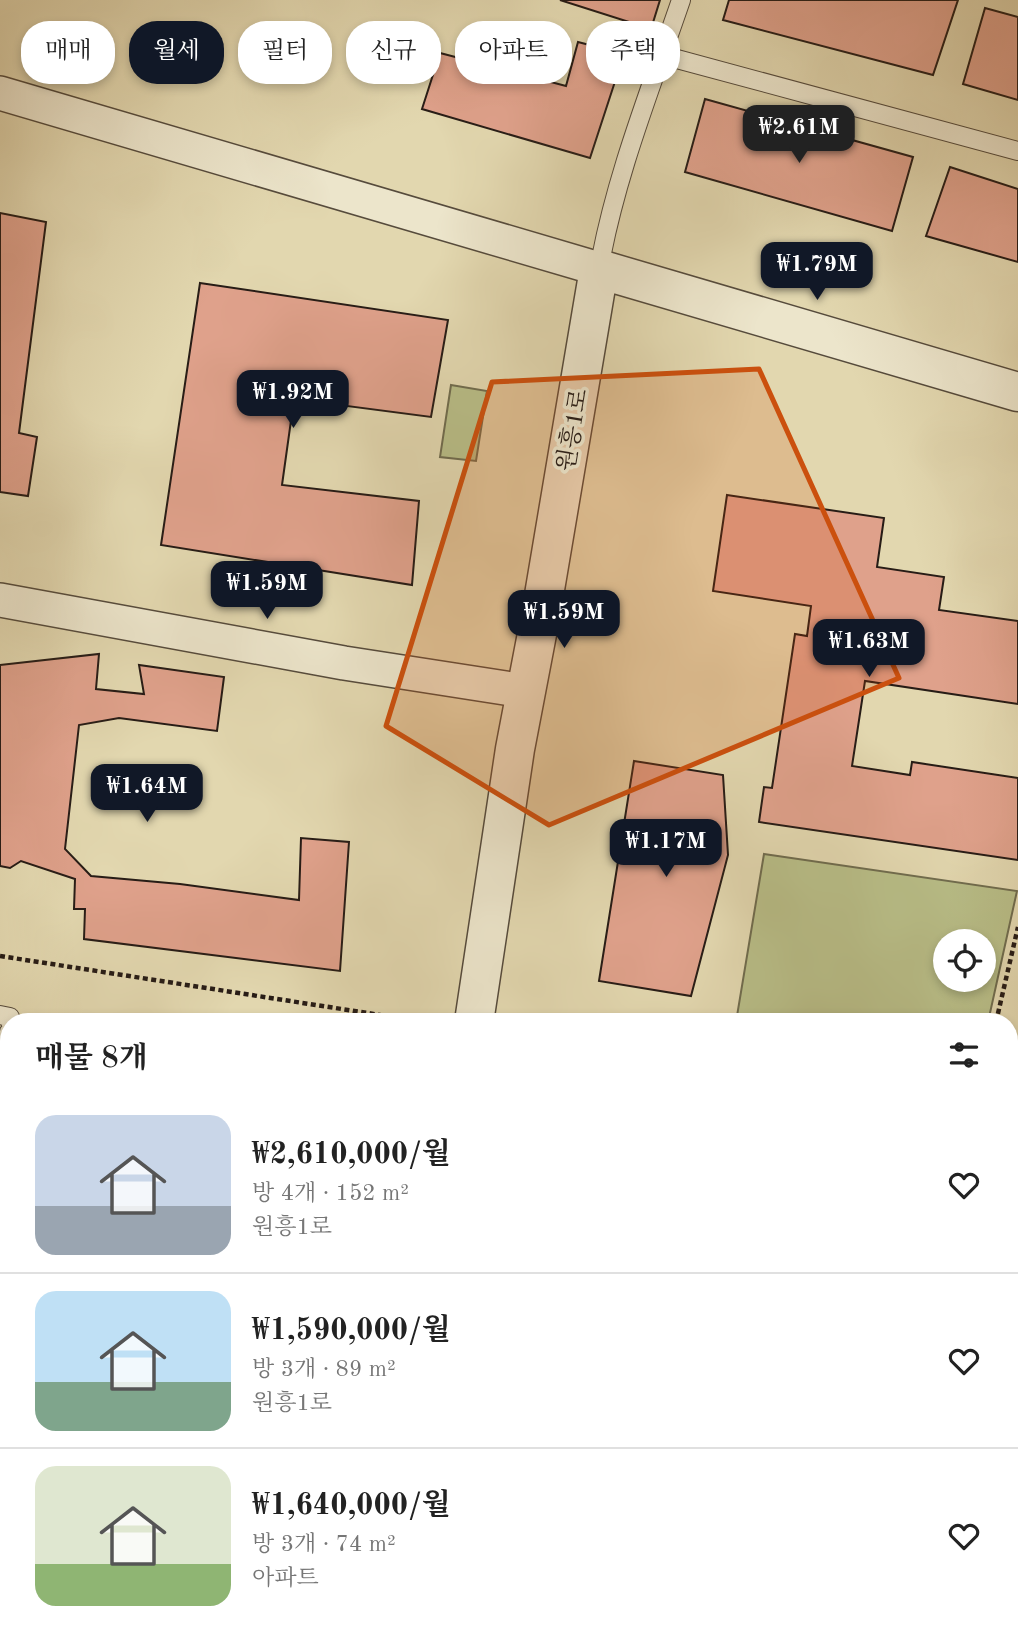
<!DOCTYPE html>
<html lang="ko">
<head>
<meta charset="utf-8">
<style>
  body { margin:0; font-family:"Old Standard TT","Noto Serif KR",serif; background:#f2f2f2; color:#222; height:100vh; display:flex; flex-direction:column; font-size:26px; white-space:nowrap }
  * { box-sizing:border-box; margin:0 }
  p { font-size:23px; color:#767676 }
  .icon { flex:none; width:38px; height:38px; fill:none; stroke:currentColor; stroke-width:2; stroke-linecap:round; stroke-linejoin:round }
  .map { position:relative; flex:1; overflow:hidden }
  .panel { position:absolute; left:0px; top:1013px; width:1018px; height:625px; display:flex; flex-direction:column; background:#fff; border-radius:28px 28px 0 0; box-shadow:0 4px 10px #0003 }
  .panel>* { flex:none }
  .hud { position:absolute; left:21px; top:21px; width:976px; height:63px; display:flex; gap:14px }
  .buttons { position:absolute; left:933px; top:929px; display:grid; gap:14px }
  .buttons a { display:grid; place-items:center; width:63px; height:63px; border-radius:50%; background:#fff; box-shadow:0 4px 10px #0003; font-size:35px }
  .price { position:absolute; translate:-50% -60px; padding:0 16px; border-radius:14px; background:#111827; color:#fff; font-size:23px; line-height:46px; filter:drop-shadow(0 2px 4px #0008) }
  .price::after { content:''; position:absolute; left:50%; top:42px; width:21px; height:16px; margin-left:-10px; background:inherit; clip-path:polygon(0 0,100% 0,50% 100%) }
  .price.selected { background:#222; color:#fff }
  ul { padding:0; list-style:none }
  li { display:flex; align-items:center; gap:21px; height:175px; padding:0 35px }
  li+li { border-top:2px solid #e0e0e0 }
  li span { display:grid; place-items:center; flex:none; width:196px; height:140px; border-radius:21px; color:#555 }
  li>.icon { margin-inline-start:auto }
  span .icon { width:84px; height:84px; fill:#fffc; stroke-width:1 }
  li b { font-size:30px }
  h2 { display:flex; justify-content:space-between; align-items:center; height:84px; padding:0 35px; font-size:30px }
  .chip { padding:0 24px; border-radius:28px; background:#fff; box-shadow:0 4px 10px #0003; font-size:24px; line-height:63px }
  .chip.selected { background:#111827; color:#fff }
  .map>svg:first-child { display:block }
  .green { fill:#b8bd87; stroke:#706c4e; stroke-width:2; fill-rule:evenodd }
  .building { fill:#dfa18b; stroke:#271c16; stroke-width:2 }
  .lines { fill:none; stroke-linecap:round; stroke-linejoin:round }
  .service-casing { stroke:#564b3c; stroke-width:20 }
  .pedestrian-casing { stroke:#564b3c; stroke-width:27 }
  .minor-casing { stroke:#564b3c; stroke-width:36 }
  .tertiary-casing { stroke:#564b3c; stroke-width:41 }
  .path { stroke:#271c16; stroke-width:4.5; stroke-dasharray:5 3.5; stroke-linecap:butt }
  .service { stroke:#ece5cb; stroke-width:18 }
  .pedestrian { stroke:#ece5cb; stroke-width:24 }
  .minor { stroke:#ece5cb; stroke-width:33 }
  .tertiary { stroke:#ece5cb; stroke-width:38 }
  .marked { fill:#cb500e; fill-opacity:0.2; stroke:#cb500e; stroke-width:5; stroke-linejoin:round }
  .labels { text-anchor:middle; stroke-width:7; stroke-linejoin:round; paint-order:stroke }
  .street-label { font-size:24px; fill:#271c16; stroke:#ece5cb }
</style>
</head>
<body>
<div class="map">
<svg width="1018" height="1637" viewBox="0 0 1018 1637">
  <rect width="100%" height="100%" fill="#e2d7af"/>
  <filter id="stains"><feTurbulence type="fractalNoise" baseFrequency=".00286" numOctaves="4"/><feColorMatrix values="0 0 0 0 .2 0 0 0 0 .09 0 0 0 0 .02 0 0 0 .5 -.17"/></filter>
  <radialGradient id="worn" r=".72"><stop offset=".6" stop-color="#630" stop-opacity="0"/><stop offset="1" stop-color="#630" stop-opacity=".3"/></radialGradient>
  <!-- green -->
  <path class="green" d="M451,385L487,391L476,461L440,457Z
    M764,854L1017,891L988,1022H736ZM945,942H984V980H945Z"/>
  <!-- building -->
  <path class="building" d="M560,0H660L651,29Z
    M729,0H958L933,75L723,20Z
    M985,8L1018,17V100L963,84Z
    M578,42L624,54L590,158L422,109L440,53L566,86Z
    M705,99L913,157L892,231L685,172Z
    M950,167L1018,189V262L926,236Z
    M0,213L46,222L19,433L37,437L28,496L0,492Z
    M200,283L448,320L431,417L294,399L282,485L419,501L412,585L161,545Z
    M727,495L884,518L877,567L944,577L939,610L1018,621V704L865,681L852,766L910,775L912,762L1018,778V860L759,822L764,787L772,788L795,634L807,636L811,606L713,591Z
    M99,654L96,689L144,694L139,665L224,677L217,731L119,718L79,725L65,849L91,876L180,884L299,900L301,838L349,842L340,971L84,939L85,909H74L75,879L21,861L10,868L0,866V665Z
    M634,761L723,775L728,855L691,996L599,981Z
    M1018,1345V1455L1010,1456V1346Z
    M9,1529V1559L0,1548V1539Z"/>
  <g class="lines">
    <!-- service casing -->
    <g class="service-casing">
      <path id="service" d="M662,55L1018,151
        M599,269C615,177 651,88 681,0
        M0,1015L10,1017V1022
        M0,1109L9,1032
        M0,1133L9,1144
        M0,1299L9,1300
        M0,1477L9,1468"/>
    </g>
    <!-- pedestrian casing -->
    <g class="pedestrian-casing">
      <path id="pedestrian" d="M1010,1106L1018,1107"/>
    </g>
    <!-- minor casing -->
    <g class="minor-casing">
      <path id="minor" d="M0,93L599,269
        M0,600L344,663L525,691"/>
    </g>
    <!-- tertiary casing -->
    <g class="tertiary-casing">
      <path id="tertiary" d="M474,1022L515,749L541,613L599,269L1018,392
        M381,1637L382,1629"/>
    </g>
    <!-- path -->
    <path class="path" d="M0,956L419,1021
      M996,1022L1018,927"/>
    <!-- service -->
    <use href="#service" class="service"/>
    <!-- pedestrian -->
    <use href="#pedestrian" class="pedestrian"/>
    <!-- minor -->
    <use href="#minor" class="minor"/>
    <!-- tertiary -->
    <use href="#tertiary" class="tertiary"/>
  </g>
  <!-- marked area -->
  <path class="marked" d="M759,369L899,678L549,825L386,726L492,382Z"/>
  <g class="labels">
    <!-- street labels -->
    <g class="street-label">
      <text transform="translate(572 430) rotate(-80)" y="8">원흥1로</text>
    </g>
  </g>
  <rect width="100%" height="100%" filter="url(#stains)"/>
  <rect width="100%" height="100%" fill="url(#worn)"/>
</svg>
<div class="buttons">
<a><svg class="icon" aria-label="locate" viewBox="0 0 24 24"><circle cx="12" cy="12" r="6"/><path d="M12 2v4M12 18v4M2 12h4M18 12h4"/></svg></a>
</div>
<b class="price selected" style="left:799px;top:165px">₩2.61M</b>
<b class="price" style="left:817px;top:302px">₩1.79M</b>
<b class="price" style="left:293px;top:430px">₩1.92M</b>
<b class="price" style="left:267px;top:621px">₩1.59M</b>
<b class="price" style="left:564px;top:650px">₩1.59M</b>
<b class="price" style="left:869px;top:679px">₩1.63M</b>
<b class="price" style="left:147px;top:824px">₩1.64M</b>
<b class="price" style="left:666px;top:879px">₩1.17M</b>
<div class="hud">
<a class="chip">매매</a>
<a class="chip selected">월세</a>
<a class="chip">필터</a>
<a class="chip">신규</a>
<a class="chip">아파트</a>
<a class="chip">주택</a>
</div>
<section class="panel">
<h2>매물 8개<svg class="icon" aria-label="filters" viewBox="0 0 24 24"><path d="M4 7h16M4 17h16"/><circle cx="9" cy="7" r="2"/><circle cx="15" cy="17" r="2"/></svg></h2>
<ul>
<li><span style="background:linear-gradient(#c9d6e8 65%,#9aa5b1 0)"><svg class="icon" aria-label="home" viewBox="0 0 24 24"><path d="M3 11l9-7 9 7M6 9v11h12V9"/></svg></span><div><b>₩2,610,000/월</b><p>방 4개 · 152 m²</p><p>원흥1로</p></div><svg class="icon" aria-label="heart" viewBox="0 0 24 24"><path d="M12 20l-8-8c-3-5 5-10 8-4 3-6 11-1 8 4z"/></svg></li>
<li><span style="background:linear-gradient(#bfe0f5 65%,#7fa58c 0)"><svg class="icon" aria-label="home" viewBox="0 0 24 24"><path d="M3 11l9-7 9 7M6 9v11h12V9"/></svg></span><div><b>₩1,590,000/월</b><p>방 3개 · 89 m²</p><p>원흥1로</p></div><svg class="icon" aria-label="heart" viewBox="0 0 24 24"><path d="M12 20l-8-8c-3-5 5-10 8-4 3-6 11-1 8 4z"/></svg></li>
<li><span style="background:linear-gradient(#dfe7d0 70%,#8fb573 0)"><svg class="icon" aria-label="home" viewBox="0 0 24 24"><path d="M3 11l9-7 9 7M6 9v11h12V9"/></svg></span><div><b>₩1,640,000/월</b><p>방 3개 · 74 m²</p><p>아파트</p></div><svg class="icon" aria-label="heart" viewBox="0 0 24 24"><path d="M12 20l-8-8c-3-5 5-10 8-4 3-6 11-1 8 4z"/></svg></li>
</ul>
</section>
</div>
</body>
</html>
